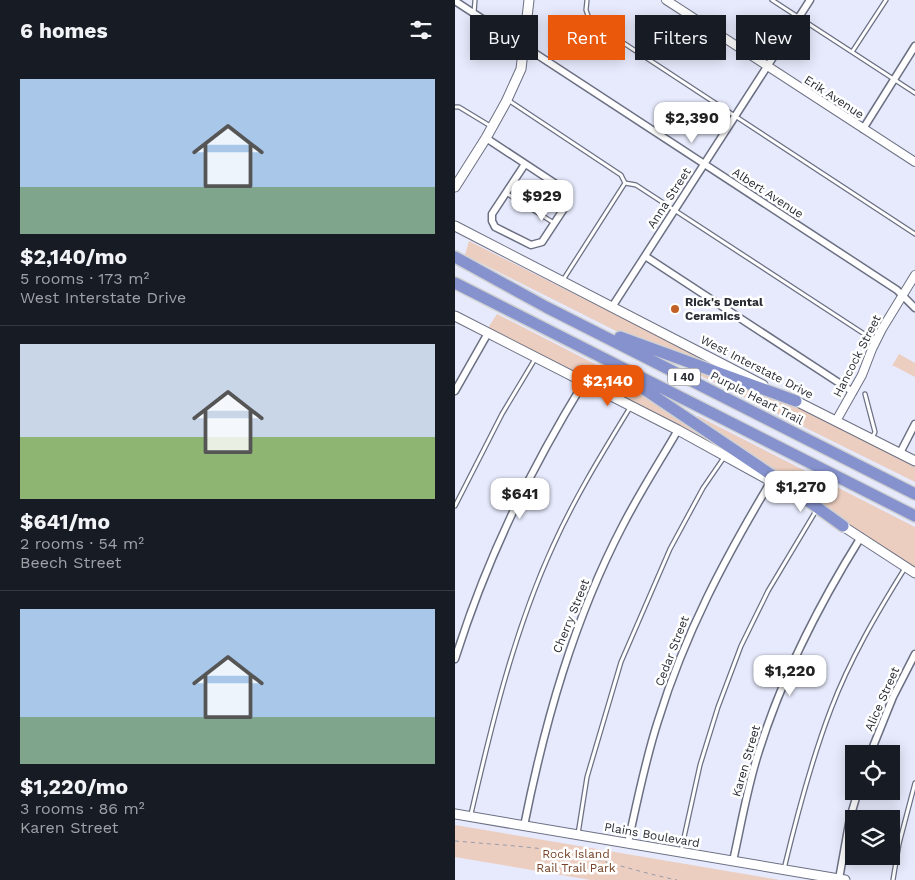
<!DOCTYPE html>
<html lang="en">
<head>
<meta charset="utf-8">
<style>
  body { margin:0; font-family:"Work Sans",sans-serif; background:#242831; color:#f1f3f6; height:100vh; display:flex; flex-direction:column; font-size:19px; white-space:nowrap }
  * { box-sizing:border-box; margin:0 }
  p { font-size:16px; color:#9ea1a6 }
  .icon { flex:none; width:28px; height:28px; fill:none; stroke:currentColor; stroke-width:2; stroke-linecap:round; stroke-linejoin:round }
  .map { position:relative; flex:1; overflow:hidden }
  .panel { display:flex; flex-direction:column; background:#171b24; width:455px }
  .panel>* { flex:none }
  .banner { position:absolute; left:15px; top:15px; width:370px; height:45px; display:flex; gap:10px }
  .fabs { position:absolute; left:390px; top:745px; display:grid; gap:10px }
  .fabs a { display:grid; place-items:center; width:55px; height:55px; border-radius:0px; background:#171b24; box-shadow:0 2px 12px #0003; font-size:25px }
  .price { position:absolute; translate:-50% -42px; padding:0 11px; border-radius:10px; background:#fff; color:#222; font-size:16px; line-height:32px; filter:drop-shadow(0 1px 2px #0008) }
  .price::after { content:''; position:absolute; left:50%; top:30px; width:15px; height:11px; margin-left:-8px; background:inherit; clip-path:polygon(0 0,100% 0,50% 100%) }
  .price.on { background:#ea580c; color:#fff }
  ul { padding:0; list-style:none }
  li { display:grid; align-content:center; gap:10px; height:265px; padding:0 20px }
  li+li { border-top:1px solid #363941 }
  li span { display:grid; place-items:center; height:155px; border-radius:0px; color:#555 }
  li>.icon { margin-inline-start:auto }
  span .icon { width:90px; height:90px; fill:#fffc; stroke-width:1 }
  li b { font-size:21px }
  h2 { display:flex; justify-content:space-between; align-items:center; height:60px; padding:0 20px; font-size:21px }
  .chip { padding:0 18px; border-radius:0px; background:#171b24; box-shadow:0 2px 12px #0003; font-size:18px; line-height:45px }
  .chip.on { background:#ea580c; color:#fff }
  main { display:flex; flex:1; min-height:0 }
  .map>svg:first-child { display:block }
  .green { fill:#eccec0 }
  .lines { fill:none; stroke-linecap:round; stroke-linejoin:round }
  .service-casing { stroke:#6c7083; stroke-width:5.5 }
  .minor-casing { stroke:#6c7083; stroke-width:9 }
  .tertiary-casing { stroke:#6c7083; stroke-width:10 }
  .secondary-casing { stroke:#6c7083; stroke-width:11 }
  .motorway-casing { stroke:#d0d1d2; stroke-width:14 }
  .path { stroke:#999caa; stroke-width:1; stroke-dasharray:4 4; stroke-linecap:butt }
  .service { stroke:#fff; stroke-width:3 }
  .minor { stroke:#fff; stroke-width:6 }
  .tertiary { stroke:#fff; stroke-width:8 }
  .secondary { stroke:#fff; stroke-width:9 }
  .motorway { stroke:#8692ce; stroke-width:11 }
  .poi-dot { fill:#c26026; stroke:#fff; stroke-width:2 }
  .labels { text-anchor:middle; stroke-width:5; stroke-linejoin:round; paint-order:stroke }
  .shield { fill:#fff; stroke:#6a6b71; stroke-width:1 }
  .shield-label { font-size:11px; font-weight:bold; fill:#2a2c34 }
  .street-label { font-size:12px; fill:#2a2c34; stroke:#fff }
  .poi-label { font-size:12px; font-weight:bold; fill:#2a2c34; stroke:#fff; text-anchor:start }
  .park-label { font-size:12px; fill:#764328; stroke:#fff }
</style>
</head>
<body>
<main>
<section class="panel">
<h2>6 homes<svg class="icon" aria-label="filters" viewBox="0 0 24 24"><path d="M4 7h16M4 17h16"/><circle cx="9" cy="7" r="2"/><circle cx="15" cy="17" r="2"/></svg></h2>
<ul>
<li><span style="background:linear-gradient(#a9c7e8 70%,#7fa58c 0)"><svg class="icon" aria-label="home" viewBox="0 0 24 24"><path d="M3 11l9-7 9 7M6 9v11h12V9"/></svg></span><div><b>$2,140/mo</b><p>5 rooms · 173 m²</p><p>West Interstate Drive</p></div></li>
<li><span style="background:linear-gradient(#c9d6e8 60%,#8fb573 0)"><svg class="icon" aria-label="home" viewBox="0 0 24 24"><path d="M3 11l9-7 9 7M6 9v11h12V9"/></svg></span><div><b>$641/mo</b><p>2 rooms · 54 m²</p><p>Beech Street</p></div></li>
<li><span style="background:linear-gradient(#a9c7e8 70%,#7fa58c 0)"><svg class="icon" aria-label="home" viewBox="0 0 24 24"><path d="M3 11l9-7 9 7M6 9v11h12V9"/></svg></span><div><b>$1,220/mo</b><p>3 rooms · 86 m²</p><p>Karen Street</p></div></li>
</ul>
</section>
<div class="map">
<svg width="460" height="880" viewBox="0 0 460 880">
  <rect width="100%" height="100%" fill="#e6eafc"/>
  <!-- green -->
  <path class="green" d="M14,241L273,371L175,338L10,255Z
    M42,314L175,382L260,443L33,328Z
    M444,354L460,363V377L439,366H437Z
    M233,366L334,402L460,467V482L230,368Z
    M243,416L460,527V568L336,485L241,419Z
    M0,825L325,880H136L0,857Z"/>
  <g class="lines">
    <!-- service casing -->
    <g class="service-casing">
      <path id="service" d="M132,0L131,10L135,21L460,234
        M317,0L460,93
        M19,13L20,0
        M397,52L431,0
        M53,100L166,175L170,183L108,280
        M0,107H4L37,127
        M170,183L181,185L420,341
        M51,193L99,223
        M410,394L420,432L417,438
        M0,506L47,414L80,359
        M16,814C37,723 59,631 98,546C120,497 148,452 176,406
        M123,834L132,777L166,662L215,549L248,488L270,456
        M226,851L245,765L263,707L286,646L313,591L362,509
        M329,869C342,815 356,761 376,709C395,659 422,613 450,568
        M438,880L444,844L460,783"/>
    </g>
    <!-- minor casing -->
    <g class="minor-casing">
      <path id="minor" d="M0,1L442,290L460,308
        M408,129L460,46
        M31,138L110,190L113,197L112,204L87,242L76,245L40,227L37,221V214L70,164
        M190,256L398,392
        M157,307L355,0
        M0,391L33,333
        M445,453L460,424
        M0,659C32,558 74,472 129,382
        M415,754L438,697L460,654
        M69,826C90,721 119,619 168,525C185,492 205,461 223,430
        M173,843C182,802 190,761 203,721C230,633 269,560 316,481
        M278,861C286,825 292,789 303,754C327,676 363,606 406,537
        M384,879L395,818L403,791"/>
    </g>
    <!-- tertiary casing -->
    <g class="tertiary-casing">
      <path id="tertiary" d="M211,0L460,162
        M381,421L407,375L417,349L427,329L460,275"/>
    </g>
    <!-- secondary casing -->
    <g class="secondary-casing">
      <path id="secondary" d="M0,187L31,138L51,102L66,69L74,0
        M0,226L308,385
        M0,316L223,430L321,484
        M335,398L460,461
        M383,523L460,573
        M0,814L390,880"/>
    </g>
    <!-- motorway casing -->
    <g class="motorway-casing">
      <path id="motorway" d="M0,257L91,307L460,494
        M0,283L460,516
        M165,337L341,401
        M165,373L327,482L388,526"/>
    </g>
    <!-- path -->
    <path class="path" d="M0,841C34,844 69,846 103,851C143,858 182,872 222,880"/>
    <!-- service -->
    <use href="#service" class="service"/>
    <!-- minor -->
    <use href="#minor" class="minor"/>
    <!-- tertiary -->
    <use href="#tertiary" class="tertiary"/>
    <!-- secondary -->
    <use href="#secondary" class="secondary"/>
    <!-- motorway -->
    <use href="#motorway" class="motorway"/>
  </g>
  <!-- markers -->
  <circle class="poi-dot" cx="220" cy="309" r="5"/>
  <g class="labels">
    <!-- shield labels -->
    <rect class="shield" x="213" y="368.5" width="32" height="17" rx="4"/>
    <g class="shield-label">
      <text x="229" y="381">I 40</text>
    </g>
    <!-- street labels -->
    <g class="street-label">
      <text transform="translate(379 97) rotate(33)" y="4">Erik Avenue</text>
      <text transform="translate(313 193) rotate(33)" y="4">Albert Avenue</text>
      <text transform="translate(214 198) rotate(-57)" y="4">Anna Street</text>
      <text transform="translate(402 356) rotate(-63)" y="4">Hancock Street</text>
      <text transform="translate(302 367) rotate(27)" y="4">West Interstate Drive</text>
      <text transform="translate(302 398) rotate(27)" y="4">Purple Heart Trail</text>
      <text transform="translate(116 616) rotate(-68)" y="4">Cherry Street</text>
      <text transform="translate(217 651) rotate(-69)" y="4">Cedar Street</text>
      <text transform="translate(427 699) rotate(-66)" y="4">Alice Street</text>
      <text transform="translate(291 761) rotate(-74)" y="4">Karen Street</text>
      <text transform="translate(197 835) rotate(10)" y="4">Plains Boulevard</text>
    </g>
    <!-- poi labels -->
    <g class="poi-label">
      <text x="230" y="306">Rick's Dental<tspan x="230" dy="14">Ceramics</tspan></text>
    </g>
    <!-- park labels -->
    <g class="park-label">
      <text x="121" y="858">Rock Island<tspan x="121" dy="14">Rail Trail Park</tspan></text>
    </g>
  </g>
</svg>
<div class="fabs">
<a><svg class="icon" aria-label="locate" viewBox="0 0 24 24"><circle cx="12" cy="12" r="6"/><path d="M12 2v4M12 18v4M2 12h4M18 12h4"/></svg></a>
<a><svg class="icon" aria-label="layers" viewBox="0 0 24 24"><path d="M12 4l9 5-9 5-9-5zM3 14l9 5 9-5"/></svg></a>
</div>
<b class="price" style="left:237px;top:144px">$2,390</b>
<b class="price" style="left:87px;top:222px">$929</b>
<b class="price on" style="left:153px;top:407px">$2,140</b>
<b class="price" style="left:346px;top:513px">$1,270</b>
<b class="price" style="left:65px;top:520px">$641</b>
<b class="price" style="left:335px;top:697px">$1,220</b>
<div class="banner">
<a class="chip">Buy</a>
<a class="chip on">Rent</a>
<a class="chip">Filters</a>
<a class="chip">New</a>
</div>
</div>
</main>
</body>
</html>
